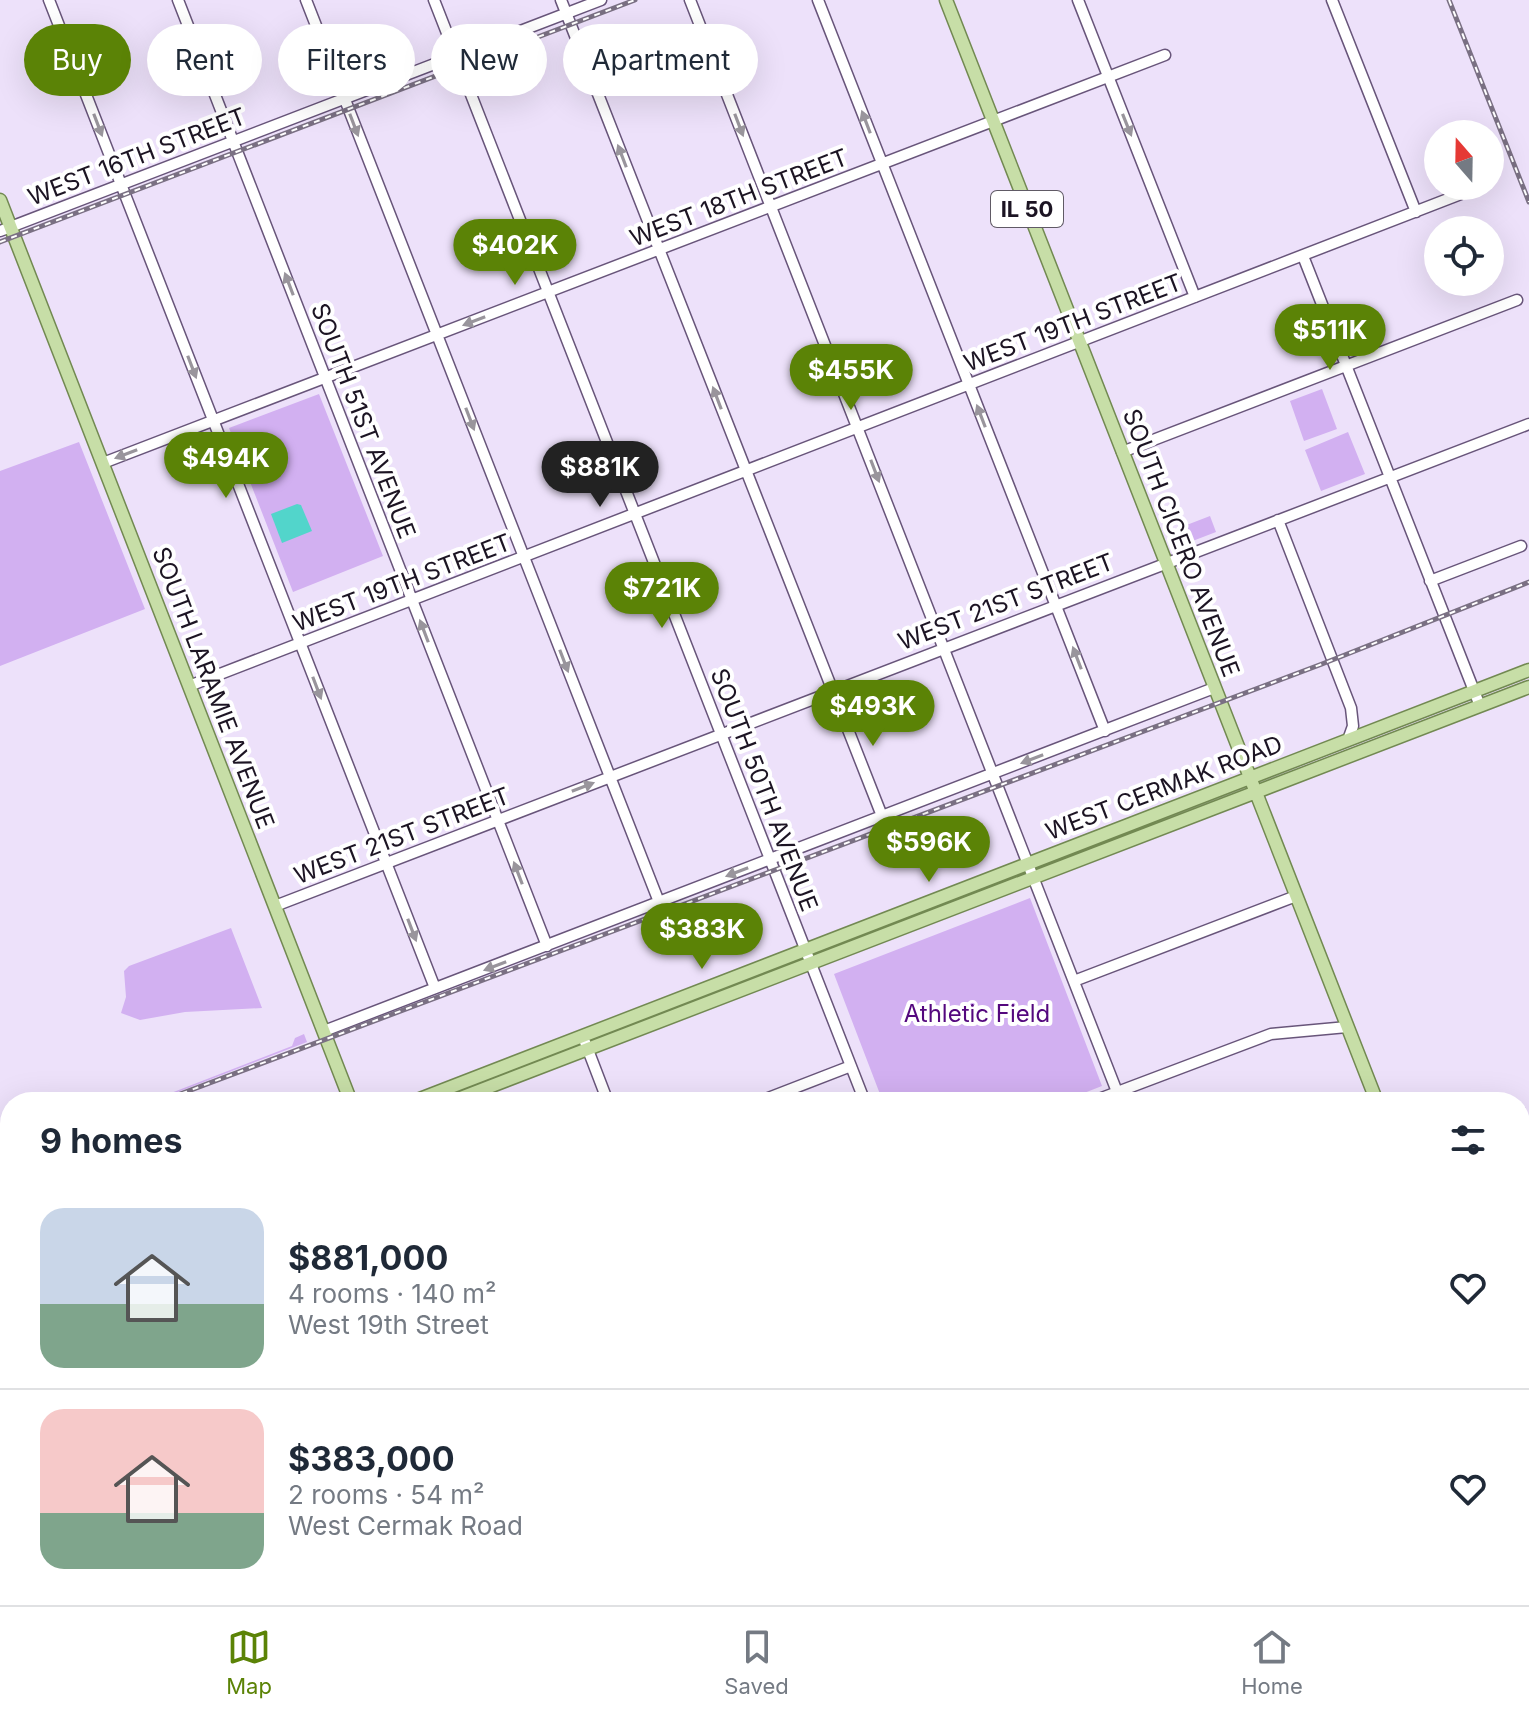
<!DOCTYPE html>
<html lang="en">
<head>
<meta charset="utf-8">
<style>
  body { margin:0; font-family:Inter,sans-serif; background:#f6f6f7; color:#1f2937; height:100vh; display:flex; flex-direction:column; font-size:30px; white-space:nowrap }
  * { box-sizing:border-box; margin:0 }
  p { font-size:26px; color:#747a83 }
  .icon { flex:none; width:44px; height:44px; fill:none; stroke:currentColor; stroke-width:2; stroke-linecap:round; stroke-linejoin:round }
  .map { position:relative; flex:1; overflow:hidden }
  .side { position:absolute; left:0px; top:1092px; width:1530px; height:514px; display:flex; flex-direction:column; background:#fff; border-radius:32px 32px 0 0; box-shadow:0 8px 32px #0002 }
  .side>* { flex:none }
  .hud { position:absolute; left:24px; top:24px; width:800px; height:72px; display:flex; gap:16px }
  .needle { width:52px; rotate:340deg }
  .controls { position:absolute; left:1424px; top:120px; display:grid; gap:16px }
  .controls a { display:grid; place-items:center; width:80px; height:80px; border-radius:50%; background:#fff; box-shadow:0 8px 32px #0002; font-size:40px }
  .price { position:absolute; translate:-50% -68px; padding:0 18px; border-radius:28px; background:#5b8306; color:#fff; font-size:26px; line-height:52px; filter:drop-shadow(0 2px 4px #0008) }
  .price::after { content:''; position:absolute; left:50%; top:48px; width:24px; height:18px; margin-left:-12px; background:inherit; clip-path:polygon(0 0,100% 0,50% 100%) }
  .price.active { background:#222; color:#fff }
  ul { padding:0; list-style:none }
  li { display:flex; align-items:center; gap:24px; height:200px; padding:0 40px }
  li+li { border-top:2px solid #e0e1e3 }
  li span { display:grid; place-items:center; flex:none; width:224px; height:160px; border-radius:24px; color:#555 }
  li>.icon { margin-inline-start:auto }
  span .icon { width:96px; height:96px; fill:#fffc; stroke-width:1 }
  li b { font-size:34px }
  h2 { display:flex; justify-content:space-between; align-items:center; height:96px; padding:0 40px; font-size:34px }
  .pill { padding:0 28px; border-radius:36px; background:#fff; box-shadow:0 8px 32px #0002; font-size:28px; line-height:72px }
  .pill.active { background:#5b8306; color:#fff }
  .menu { display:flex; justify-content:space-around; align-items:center; height:112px; border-top:2px solid #e0e1e3; background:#fff; font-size:22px; color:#747a83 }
  .menu a { display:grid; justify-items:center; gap:4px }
  .menu .active { color:#5b8306 }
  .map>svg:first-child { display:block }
  .green { fill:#d2b0f1 }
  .water { fill:#52d5cb }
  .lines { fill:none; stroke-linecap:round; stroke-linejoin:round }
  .minor-casing { stroke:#68557a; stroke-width:13 }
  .major-casing { stroke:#728952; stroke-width:15 }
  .minor { stroke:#fff; stroke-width:10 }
  .major { stroke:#c7dea7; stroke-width:12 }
  .rail-casing { stroke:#7a7083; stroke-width:5 }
  .rail { stroke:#fff; stroke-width:2; stroke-dasharray:6; stroke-linecap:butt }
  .oneway { fill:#99959c }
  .labels { text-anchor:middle; stroke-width:8; stroke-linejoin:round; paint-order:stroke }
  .shield { fill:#fff; stroke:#605a65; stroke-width:2 }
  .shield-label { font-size:22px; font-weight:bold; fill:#1c1423 }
  .street-label { font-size:24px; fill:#1c1423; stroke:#fff }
  .park-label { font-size:24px; fill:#54087e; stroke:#fff }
</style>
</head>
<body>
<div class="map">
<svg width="1529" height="1605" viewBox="0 0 1529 1605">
  <rect width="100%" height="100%" fill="#ede1fa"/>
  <!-- green -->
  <path class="green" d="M1322,389L1337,429L1304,441L1290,401Z
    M319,394L383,556L293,592L229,428Z
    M1348,432L1365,474L1321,491L1305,450Z
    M79,442L145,609L0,666V471Z
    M1210,516L1216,532L1177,547L1171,531Z
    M1030,898L1102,1086L1061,1102H883L834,974Z
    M231,928L262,1008L185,1012L140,1020L121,1013L126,997L124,971L129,966Z
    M304,1034L307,1042L152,1102H134L171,1093L292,1046L295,1038Z
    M1526,1107L1529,1183L1520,1186V1109Z
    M1520,1534L1529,1556V1574L1520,1578Z
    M1322,1596H1470L1439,1605H1326Z"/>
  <!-- water -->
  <path class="water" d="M297,504L301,505L312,531L282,543L271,514Z"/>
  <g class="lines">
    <!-- minor casing -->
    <g class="minor-casing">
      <path id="minor" d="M49,0L435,988
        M178,0L547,946
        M306,0L659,902
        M434,0L865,1102
        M561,0L882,816
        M690,0L1121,1102
        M818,0L1105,731
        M1078,0L1195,297
        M1332,0L1416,212
        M0,231L601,0
        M1303,256L1480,706
        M1122,452L1517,300
        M103,463L1165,55
        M1278,520L1351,708L1353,726L1348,740
        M1430,581L1521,546
        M189,686L1479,187
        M275,906L1529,424
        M1074,981L1296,896
        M324,1031L1214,688
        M585,1042L608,1102
        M758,1102L851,1066
        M1091,1102L1271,1034L1347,1027
        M0,1395L10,1391
        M0,1516L10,1542
        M31,1596L34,1605
        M287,1596L290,1605
        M1059,1596L1062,1605
        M1316,1596L1319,1605
        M122,1605L145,1596
        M448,1605L472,1596
        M782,1605L806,1596
        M1110,1605L1133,1596"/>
    </g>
    <!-- major casing -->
    <g class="major-casing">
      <path id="major" d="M946,0L1377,1102
        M0,200L351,1102
        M412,1102L1529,670
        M450,1102L1529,687
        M0,1261L10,1257
        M0,1275L10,1272
        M1520,1450L1529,1470
        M1520,1475L1529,1496
        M1520,1505L1529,1527
        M1520,1589L1529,1585
        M543,1596L547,1605
        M1475,1605L1503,1596"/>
    </g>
    <!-- minor -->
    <use href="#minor" class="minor"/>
    <!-- major -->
    <use href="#major" class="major"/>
    <!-- rail casing -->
    <g class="rail-casing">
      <path id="rail" d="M1449,0L1529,202
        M0,242L635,0
        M159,1102L1322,664L1529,582
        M0,1168L10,1164"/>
    </g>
    <!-- rail -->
    <use href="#rail" class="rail"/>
  </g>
  <!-- one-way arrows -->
  <defs><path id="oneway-solid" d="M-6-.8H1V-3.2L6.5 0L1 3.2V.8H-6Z" transform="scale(2)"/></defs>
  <g class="oneway">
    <use href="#oneway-solid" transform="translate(866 122) rotate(-111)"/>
    <use href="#oneway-solid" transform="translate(98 125) rotate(69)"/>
    <use href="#oneway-solid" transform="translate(354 125) rotate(69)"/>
    <use href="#oneway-solid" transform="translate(739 125) rotate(69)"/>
    <use href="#oneway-solid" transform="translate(1127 125) rotate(68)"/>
    <use href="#oneway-solid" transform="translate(622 156) rotate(-111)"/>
    <use href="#oneway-solid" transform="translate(289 284) rotate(-111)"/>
    <use href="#oneway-solid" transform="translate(474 321) rotate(159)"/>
    <use href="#oneway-solid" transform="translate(192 367) rotate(69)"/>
    <use href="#oneway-solid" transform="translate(717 398) rotate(-111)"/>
    <use href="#oneway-solid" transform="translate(981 416) rotate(-111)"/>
    <use href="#oneway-solid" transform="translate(470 419) rotate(69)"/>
    <use href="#oneway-solid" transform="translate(126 454) rotate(159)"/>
    <use href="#oneway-solid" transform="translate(875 471) rotate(69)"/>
    <use href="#oneway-solid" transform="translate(424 631) rotate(-111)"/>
    <use href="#oneway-solid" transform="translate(1077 658) rotate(-111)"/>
    <use href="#oneway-solid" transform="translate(564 661) rotate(69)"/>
    <use href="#oneway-solid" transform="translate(317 688) rotate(69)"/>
    <use href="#oneway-solid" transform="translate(1032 759) rotate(159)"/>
    <use href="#oneway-solid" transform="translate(583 787) rotate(-21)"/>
    <use href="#oneway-solid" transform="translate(737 872) rotate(159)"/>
    <use href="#oneway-solid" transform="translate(518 873) rotate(-111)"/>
    <use href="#oneway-solid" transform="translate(412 930) rotate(69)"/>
    <use href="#oneway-solid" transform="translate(495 966) rotate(159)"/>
  </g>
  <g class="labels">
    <!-- shield labels -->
    <rect class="shield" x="991" y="191" width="72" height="36" rx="6"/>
    <g class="shield-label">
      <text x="1027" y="217">IL 50</text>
    </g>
    <!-- street labels -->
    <g class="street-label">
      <text transform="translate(137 157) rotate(-21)" y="8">WEST 16TH STREET</text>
      <text transform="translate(739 198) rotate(-21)" y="8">WEST 18TH STREET</text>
      <text transform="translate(1073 323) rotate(-21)" y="8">WEST 19TH STREET</text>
      <text transform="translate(363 421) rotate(69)" y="8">SOUTH 51ST AVENUE</text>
      <text transform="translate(1181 543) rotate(69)" y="8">SOUTH CICERO AVENUE</text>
      <text transform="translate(402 583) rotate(-21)" y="8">WEST 19TH STREET</text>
      <text transform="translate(1006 602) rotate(-21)" y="8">WEST 21ST STREET</text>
      <text transform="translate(213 688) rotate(69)" y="8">SOUTH LARAMIE AVENUE</text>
      <text transform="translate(1164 788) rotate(-21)" y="8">WEST CERMAK ROAD</text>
      <text transform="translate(764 790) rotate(69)" y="8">SOUTH 50TH AVENUE</text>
      <text transform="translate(402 836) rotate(-21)" y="8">WEST 21ST STREET</text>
    </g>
    <!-- park labels -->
    <g class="park-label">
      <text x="977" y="1022">Athletic Field</text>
    </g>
  </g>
</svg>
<div class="controls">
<a><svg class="needle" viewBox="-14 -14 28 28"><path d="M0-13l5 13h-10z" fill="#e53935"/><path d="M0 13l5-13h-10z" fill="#747a83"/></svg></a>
<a><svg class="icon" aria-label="locate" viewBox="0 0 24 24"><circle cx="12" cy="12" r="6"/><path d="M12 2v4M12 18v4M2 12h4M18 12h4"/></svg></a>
</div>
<b class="price" style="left:515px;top:287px">$402K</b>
<b class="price" style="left:1330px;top:372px">$511K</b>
<b class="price" style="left:851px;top:412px">$455K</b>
<b class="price" style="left:226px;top:500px">$494K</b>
<b class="price active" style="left:600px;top:509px">$881K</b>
<b class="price" style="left:662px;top:630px">$721K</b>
<b class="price" style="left:873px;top:748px">$493K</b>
<b class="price" style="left:929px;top:884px">$596K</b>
<b class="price" style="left:702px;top:971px">$383K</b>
<div class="hud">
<a class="pill active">Buy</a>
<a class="pill">Rent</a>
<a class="pill">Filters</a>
<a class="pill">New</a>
<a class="pill">Apartment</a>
</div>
<section class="side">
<h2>9 homes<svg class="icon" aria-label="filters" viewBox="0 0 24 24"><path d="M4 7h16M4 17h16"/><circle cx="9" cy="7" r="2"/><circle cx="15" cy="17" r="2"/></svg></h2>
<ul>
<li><span style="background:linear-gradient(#c9d6e8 60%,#7fa58c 0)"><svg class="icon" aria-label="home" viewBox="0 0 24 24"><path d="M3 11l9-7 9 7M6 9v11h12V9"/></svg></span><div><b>$881,000</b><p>4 rooms · 140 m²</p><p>West 19th Street</p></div><svg class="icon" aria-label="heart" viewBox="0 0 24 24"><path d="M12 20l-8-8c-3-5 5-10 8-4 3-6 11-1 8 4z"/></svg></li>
<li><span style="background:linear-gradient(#f6c9c9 65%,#7fa58c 0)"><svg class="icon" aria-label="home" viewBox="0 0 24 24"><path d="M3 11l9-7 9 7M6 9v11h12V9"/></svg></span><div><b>$383,000</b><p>2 rooms · 54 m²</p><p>West Cermak Road</p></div><svg class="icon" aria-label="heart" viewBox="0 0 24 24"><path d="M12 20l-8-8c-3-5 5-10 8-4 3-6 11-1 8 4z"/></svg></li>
</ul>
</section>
</div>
<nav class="menu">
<a class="active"><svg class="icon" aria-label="map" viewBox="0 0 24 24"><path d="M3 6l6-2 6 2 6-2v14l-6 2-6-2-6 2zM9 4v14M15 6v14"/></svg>Map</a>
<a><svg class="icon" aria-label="saved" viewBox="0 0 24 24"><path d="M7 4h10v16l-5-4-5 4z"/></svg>Saved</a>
<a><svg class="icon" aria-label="home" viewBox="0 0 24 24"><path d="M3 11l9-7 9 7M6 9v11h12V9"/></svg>Home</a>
</nav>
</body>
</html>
